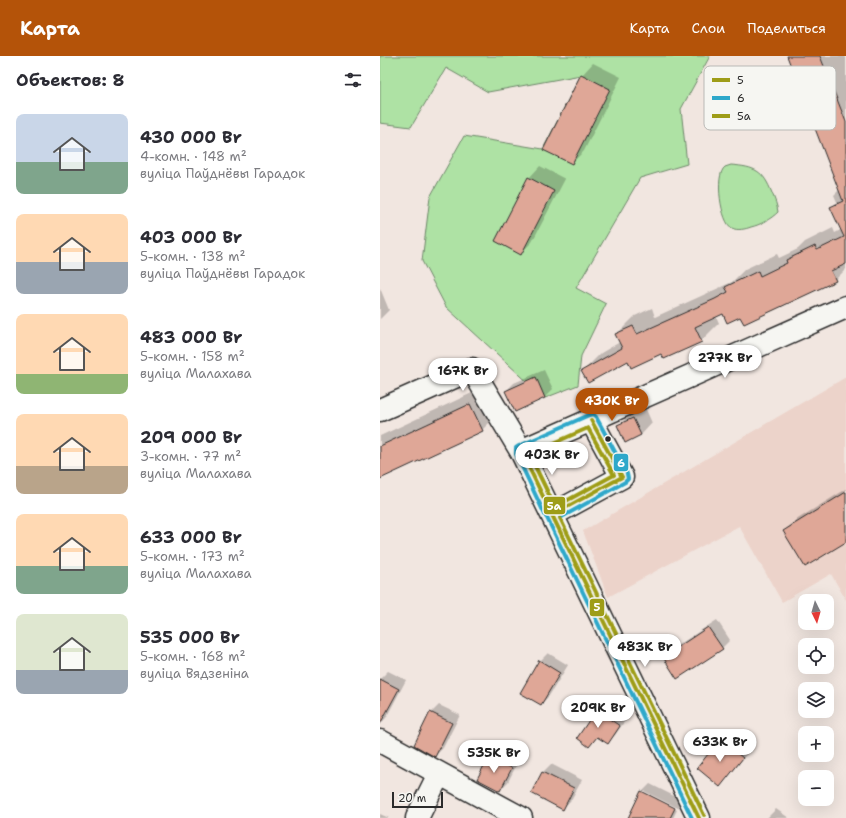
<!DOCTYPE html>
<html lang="ru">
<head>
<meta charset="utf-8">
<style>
  body { margin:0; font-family:"Shantell Sans",sans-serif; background:#f7f7f7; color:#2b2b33; height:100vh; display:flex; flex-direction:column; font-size:15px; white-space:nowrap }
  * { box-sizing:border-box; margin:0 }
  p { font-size:13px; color:#7c7c81 }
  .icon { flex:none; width:22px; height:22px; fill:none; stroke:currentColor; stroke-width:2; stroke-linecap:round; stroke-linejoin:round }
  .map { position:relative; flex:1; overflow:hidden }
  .details { display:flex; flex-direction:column; background:#fff; width:380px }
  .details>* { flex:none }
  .needle { width:26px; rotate:175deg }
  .buttons { position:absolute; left:418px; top:538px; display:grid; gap:8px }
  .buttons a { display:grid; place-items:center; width:36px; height:36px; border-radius:8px; background:#fff; box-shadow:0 4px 16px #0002; font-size:20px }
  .scale { position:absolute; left:12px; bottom:10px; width:51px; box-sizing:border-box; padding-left:4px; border:2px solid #2b2b2b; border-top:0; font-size:11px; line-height:14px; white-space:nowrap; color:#2b2b2b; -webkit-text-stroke:3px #f6f6f2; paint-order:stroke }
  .price { position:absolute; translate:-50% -34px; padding:0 9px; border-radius:14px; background:#fff; color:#222; font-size:13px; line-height:26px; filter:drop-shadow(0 1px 2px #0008) }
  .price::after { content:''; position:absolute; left:50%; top:24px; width:12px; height:9px; margin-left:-6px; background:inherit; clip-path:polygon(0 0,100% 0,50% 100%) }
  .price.selected { background:#b45309; color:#fff }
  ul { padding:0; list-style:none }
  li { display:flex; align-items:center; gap:12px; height:100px; padding:0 16px }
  li span { display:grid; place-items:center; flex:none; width:112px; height:80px; border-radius:8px; color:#555 }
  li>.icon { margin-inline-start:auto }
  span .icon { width:48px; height:48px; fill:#fffc; stroke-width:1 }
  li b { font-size:17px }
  h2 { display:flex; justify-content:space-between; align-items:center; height:48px; padding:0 16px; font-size:17px }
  header { display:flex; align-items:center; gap:24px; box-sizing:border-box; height:56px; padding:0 20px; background:#b45309; color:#fff }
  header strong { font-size:19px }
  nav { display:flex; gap:22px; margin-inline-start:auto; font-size:14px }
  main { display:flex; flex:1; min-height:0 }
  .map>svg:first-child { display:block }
  .built { fill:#ecd3ca }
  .green { fill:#aee2a4; stroke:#6c8668 }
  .shadow { fill:#0003 }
  .building { fill:#dfa797; stroke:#2b2b2b }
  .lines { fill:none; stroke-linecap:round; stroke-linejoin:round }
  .minor-casing { stroke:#2b2b2b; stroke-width:25 }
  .minor { stroke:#f6f6f2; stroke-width:22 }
  .bus-1-casing { stroke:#f6f6f2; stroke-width:7 }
  .bus-2-casing { stroke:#f6f6f2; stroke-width:7 }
  .bus-3-casing { stroke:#f6f6f2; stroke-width:7 }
  .bus-1 { stroke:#9e9d18; stroke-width:4 }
  .bus-2 { stroke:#2ea8ca; stroke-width:4 }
  .bus-3 { stroke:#9e9d18; stroke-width:4 }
  .bus-dot { fill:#2b2b2b; stroke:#f6f6f2; stroke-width:1.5 }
  .key { fill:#f6f6f2; stroke:#b9b9b6; stroke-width:1 }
  .key-label { font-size:11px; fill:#2b2b2b }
  .line-badge { stroke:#f6f6f2; stroke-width:1.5 }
  .badge-label { font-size:11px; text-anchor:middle; font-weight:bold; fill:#fff }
</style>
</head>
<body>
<header>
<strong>Карта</strong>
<nav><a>Карта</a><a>Слои</a><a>Поделиться</a></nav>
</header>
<main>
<section class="details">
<h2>Объектов: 8<svg class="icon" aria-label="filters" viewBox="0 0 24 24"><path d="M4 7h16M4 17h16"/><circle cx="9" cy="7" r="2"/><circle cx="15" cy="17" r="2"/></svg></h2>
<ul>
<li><span style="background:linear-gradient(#c9d6e8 60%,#7fa58c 0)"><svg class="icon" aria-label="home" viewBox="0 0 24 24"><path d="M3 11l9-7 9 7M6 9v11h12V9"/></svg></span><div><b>430 000 Br</b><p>4-комн. · 148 m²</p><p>вуліца Паўднёвы Гарадок</p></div></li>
<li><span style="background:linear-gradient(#ffd9b3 60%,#9aa5b1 0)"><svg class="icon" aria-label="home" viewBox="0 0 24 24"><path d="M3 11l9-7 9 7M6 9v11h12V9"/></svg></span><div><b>403 000 Br</b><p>5-комн. · 138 m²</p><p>вуліца Паўднёвы Гарадок</p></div></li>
<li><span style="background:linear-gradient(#ffd9b3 75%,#8fb573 0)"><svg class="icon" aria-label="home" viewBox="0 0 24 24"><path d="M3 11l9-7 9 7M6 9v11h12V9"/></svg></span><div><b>483 000 Br</b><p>5-комн. · 158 m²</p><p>вуліца Малахава</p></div></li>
<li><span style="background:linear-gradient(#ffd9b3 65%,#b9a48a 0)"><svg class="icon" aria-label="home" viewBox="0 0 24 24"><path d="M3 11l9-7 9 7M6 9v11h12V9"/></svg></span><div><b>209 000 Br</b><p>3-комн. · 77 m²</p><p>вуліца Малахава</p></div></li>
<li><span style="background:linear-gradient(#ffd9b3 65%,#7fa58c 0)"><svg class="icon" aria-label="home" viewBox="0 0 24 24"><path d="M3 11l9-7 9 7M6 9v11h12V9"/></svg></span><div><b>633 000 Br</b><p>5-комн. · 173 m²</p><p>вуліца Малахава</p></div></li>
<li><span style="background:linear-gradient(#dfe7d0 70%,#9aa5b1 0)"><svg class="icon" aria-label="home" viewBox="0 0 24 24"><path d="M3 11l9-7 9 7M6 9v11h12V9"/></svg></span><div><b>535 000 Br</b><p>5-комн. · 168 m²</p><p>вуліца Вядзеніна</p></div></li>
</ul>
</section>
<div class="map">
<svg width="466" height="762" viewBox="0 0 466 762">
  <rect width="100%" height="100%" fill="#f1e6e0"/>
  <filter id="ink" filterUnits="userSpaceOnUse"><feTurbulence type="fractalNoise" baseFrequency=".025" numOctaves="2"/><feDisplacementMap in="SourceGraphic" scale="8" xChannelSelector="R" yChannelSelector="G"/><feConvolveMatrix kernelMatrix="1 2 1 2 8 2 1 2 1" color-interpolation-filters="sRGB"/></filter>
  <g filter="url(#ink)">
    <!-- built -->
    <path class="built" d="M466,321V544L451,518L402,546L359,470L228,541L203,475Z"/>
    <!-- green -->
    <path class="green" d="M0,0H330L301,53L307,108L260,122L196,232L226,248L201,300L198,329L165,342L66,251L42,205L50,141L84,80L163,93L201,19L108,36L66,12L31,71L0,67Z
      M351,109C375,111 383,114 392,137C395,144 397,149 398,156C391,163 380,169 371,171C366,173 357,175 352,172C341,167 334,119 345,111C347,110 349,110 351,109Z"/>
    <!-- shadow -->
    <path class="shadow" d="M408,0H465L466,2V213L455,224L361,260L343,257L336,260L339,267L321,285L282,297L248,304L202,316L221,297L240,286L237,278L255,260L272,252L275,261L352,226L365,213L397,198L399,202L418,193L425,186L453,172L455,177L462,173L452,151L457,146L454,139L460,133Z
      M213,7L241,21L204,95L192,107L202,19Z
      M160,110L185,123L152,186L141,197L149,122Z
      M0,232L9,254L0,263Z
      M164,314L173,333L165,341L126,335L134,327Z
      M109,329L121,355L102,374L0,422V380Z
      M265,351L272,367L261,379L238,370L250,358Z
      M466,433V484L404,475L416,464Z
      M337,564L350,584L342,592L284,601L292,593Z
      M168,597L188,609L169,640L161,648L160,605Z
      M8,615L26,624L6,662L0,668V623Z
      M225,646L247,662L235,679L227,687L218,680L209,690L198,682L217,654Z
      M59,649L80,659L63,692L55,700L51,657Z
      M349,676L370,694L348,721L341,684Z
      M118,693L139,704L128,726L120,734L110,701Z
      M171,708L202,724L191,744L183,752L152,737L163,716Z
      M270,728L302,744L298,752L264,735V738L297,754L293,762H249L262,736Z
      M396,753L409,762H387Z
      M0,758L9,762H0Z"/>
    <!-- building -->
    <path class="building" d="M407,0H440L466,66V208L451,215L456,225L364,268L360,261L347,267L343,258L315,271L322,286L284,303L281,298L251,312L248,305L208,327L201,315L242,292L235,278L253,270L257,278L335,243L348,236L345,231L378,215L380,220L407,207L406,204L435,190L437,194L464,181L450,151L463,145Z
      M201,18L230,33L192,108L163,94Z
      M148,121L174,135L141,199L115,185Z
      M156,321L165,342L135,356L125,335Z
      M90,348L103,375L0,423V390Z
      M253,362L261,379L245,387L237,369Z
      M466,436V486L425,511L403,475Z
      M328,571L343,593L297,623L283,601Z
      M159,604L180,617L161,649L140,637Z
      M0,623L19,633L0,668Z
      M216,654L240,670L228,688L217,681L209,691L197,682Z
      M50,656L72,667L55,701L34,689Z
      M340,683L363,702L340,731L317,712Z
      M109,700L132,712L120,735L97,723Z
      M162,716L194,732L183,754L151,737Z
      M261,735L295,752L290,762H248Z"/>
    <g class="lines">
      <!-- minor casing -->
      <g class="minor-casing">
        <path id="minor" d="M0,354L92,313L141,395L319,762
          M141,395L466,251
          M172,459L242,421L211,364
          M0,685L141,762
          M37,762L59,718"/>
      </g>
      <!-- minor -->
      <use href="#minor" class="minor"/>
      <!-- bus-1 casing -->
      <g class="bus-1-casing">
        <path id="bus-1" d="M141,395L319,762
          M172,459L242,421L211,364"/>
      </g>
      <!-- bus-2 casing -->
      <g class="bus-2-casing">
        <path id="bus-2" d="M166,461L136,398V392L139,390L209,359L213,358L216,361L247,418L248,423L245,426L180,462
          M167,462L312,762"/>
      </g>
      <!-- bus-3 casing -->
      <g class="bus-3-casing">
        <path id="bus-3" d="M208,372L234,419L175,451L149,398Z
          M180,462L324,759"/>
      </g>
      <!-- bus-1 -->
      <use href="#bus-1" class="bus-1"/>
      <!-- bus-2 -->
      <use href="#bus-2" class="bus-2"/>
      <!-- bus-3 -->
      <use href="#bus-3" class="bus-3"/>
    </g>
  </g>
  <!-- markers -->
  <circle class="bus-dot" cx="228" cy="383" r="3.5"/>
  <!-- legend -->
  <rect x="324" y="10" width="132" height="64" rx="6" class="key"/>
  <rect x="332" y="22" width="18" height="4" fill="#9e9d18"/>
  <rect x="332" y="40" width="18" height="4" fill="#2ea8ca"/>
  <rect x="332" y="58" width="18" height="4" fill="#9e9d18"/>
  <g class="key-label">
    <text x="357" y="28">5</text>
    <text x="357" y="46">6</text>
    <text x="357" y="64">5а</text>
  </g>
  <g class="line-badge">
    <rect x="233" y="397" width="16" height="19" rx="4" fill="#2ea8ca"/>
    <rect x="163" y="440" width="23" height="19" rx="4" fill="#9e9d18"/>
    <rect x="209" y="542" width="16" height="19" rx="4" fill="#9e9d18"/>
  </g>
  <g class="badge-label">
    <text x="241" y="411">6</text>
    <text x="174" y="454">5а</text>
    <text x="217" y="555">5</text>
  </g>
</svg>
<div class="buttons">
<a><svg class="needle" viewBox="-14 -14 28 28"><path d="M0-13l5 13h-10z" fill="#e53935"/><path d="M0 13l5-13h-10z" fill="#7c7c81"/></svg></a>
<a><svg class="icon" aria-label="locate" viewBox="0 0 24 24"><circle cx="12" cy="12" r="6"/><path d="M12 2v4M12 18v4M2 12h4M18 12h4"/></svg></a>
<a><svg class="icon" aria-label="layers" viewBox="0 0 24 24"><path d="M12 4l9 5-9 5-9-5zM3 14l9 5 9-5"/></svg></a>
<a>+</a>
<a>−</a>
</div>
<div class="scale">20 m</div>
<b class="price" style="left:345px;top:323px">277K Br</b>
<b class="price" style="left:83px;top:336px">167K Br</b>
<b class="price selected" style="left:232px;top:366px">430K Br</b>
<b class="price" style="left:172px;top:420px">403K Br</b>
<b class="price" style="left:265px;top:612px">483K Br</b>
<b class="price" style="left:218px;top:673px">209K Br</b>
<b class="price" style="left:340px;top:707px">633K Br</b>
<b class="price" style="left:114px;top:718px">535K Br</b>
</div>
</main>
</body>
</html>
